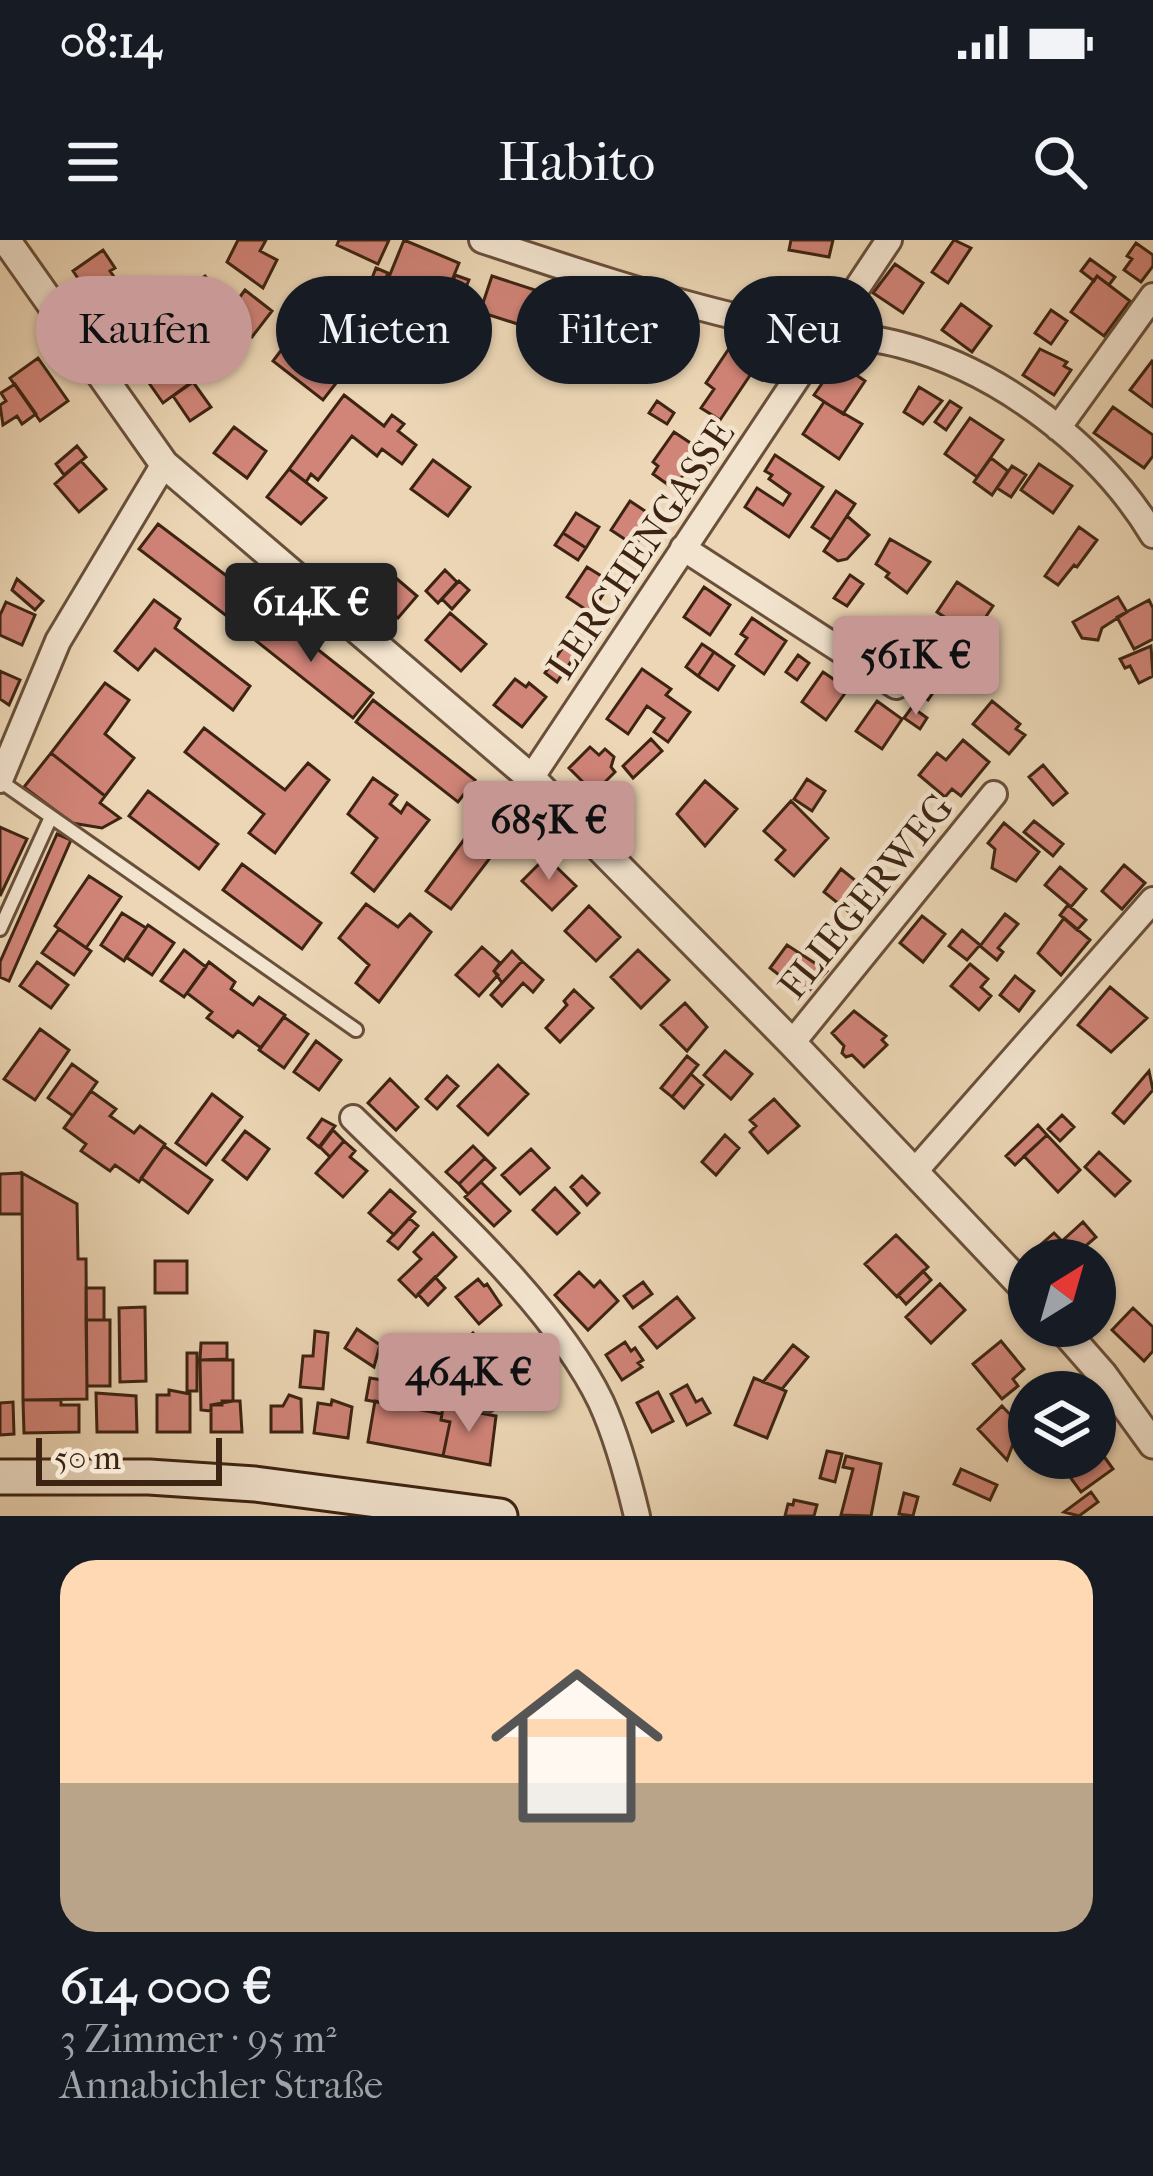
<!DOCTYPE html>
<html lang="de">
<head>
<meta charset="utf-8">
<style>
  body { margin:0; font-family:"IM FELL French Canon",serif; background:#20242c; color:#f1f3f6; height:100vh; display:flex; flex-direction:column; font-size:45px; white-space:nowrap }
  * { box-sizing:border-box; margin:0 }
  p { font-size:39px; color:#9ea1a6 }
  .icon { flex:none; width:66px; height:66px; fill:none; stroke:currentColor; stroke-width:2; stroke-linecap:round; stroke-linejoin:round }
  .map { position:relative; height:1276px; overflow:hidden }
  .drawer { display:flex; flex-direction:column; background:#171b24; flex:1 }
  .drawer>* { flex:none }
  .guide { position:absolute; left:36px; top:36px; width:1083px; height:108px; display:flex; gap:24px }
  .needle { width:78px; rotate:37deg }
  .controls { position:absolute; left:1008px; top:999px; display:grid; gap:24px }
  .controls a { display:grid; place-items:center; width:108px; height:108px; border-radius:50%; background:#171b24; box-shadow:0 3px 9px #0004; font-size:60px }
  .scale { position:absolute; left:36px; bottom:30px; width:186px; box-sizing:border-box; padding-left:12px; border:6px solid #3d2412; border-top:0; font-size:33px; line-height:42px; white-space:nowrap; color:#3d2412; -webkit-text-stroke:9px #f3e4cf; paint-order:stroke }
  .price { position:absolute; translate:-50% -102px; padding:0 27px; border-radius:12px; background:#c59692; color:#111; font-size:39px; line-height:78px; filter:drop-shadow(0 3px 6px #0008) }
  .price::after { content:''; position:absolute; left:50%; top:72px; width:36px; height:27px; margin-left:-18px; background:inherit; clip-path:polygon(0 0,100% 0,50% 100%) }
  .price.active { background:#222; color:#fff }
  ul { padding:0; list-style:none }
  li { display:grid; align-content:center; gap:24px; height:636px; padding:0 60px }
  li span { display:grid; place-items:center; height:372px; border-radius:36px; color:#555 }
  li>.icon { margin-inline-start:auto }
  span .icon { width:216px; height:216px; fill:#fffc; stroke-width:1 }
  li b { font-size:51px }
  .tag { padding:0 42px; border-radius:54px; background:#171b24; box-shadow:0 3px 9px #0004; font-size:42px; line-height:108px }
  .tag.active { background:#c59692; color:#111 }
  .status { display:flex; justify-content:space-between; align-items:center; height:84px; padding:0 60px; background:#171b24; direction:ltr }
  .status svg { height:33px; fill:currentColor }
  header { display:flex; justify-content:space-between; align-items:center; height:156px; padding:0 60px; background:#171b24; font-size:54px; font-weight:600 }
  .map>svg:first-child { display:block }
  .building { fill:#d18478; stroke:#3d2412; stroke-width:3 }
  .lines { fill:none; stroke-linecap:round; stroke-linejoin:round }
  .service-casing { stroke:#69503b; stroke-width:18 }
  .minor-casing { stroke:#69503b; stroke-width:30 }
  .tertiary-casing { stroke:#69503b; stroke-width:33 }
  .secondary-casing { stroke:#3d2412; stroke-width:39 }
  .service { stroke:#f3e4cf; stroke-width:12 }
  .minor { stroke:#f3e4cf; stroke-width:24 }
  .tertiary { stroke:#f3e4cf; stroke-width:27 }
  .secondary { stroke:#f3e4cf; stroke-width:33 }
  .labels { text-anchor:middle; stroke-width:9; stroke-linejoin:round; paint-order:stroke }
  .street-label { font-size:39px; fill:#3d2412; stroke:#f3e4cf }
</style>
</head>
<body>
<div class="status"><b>08:14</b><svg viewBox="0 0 49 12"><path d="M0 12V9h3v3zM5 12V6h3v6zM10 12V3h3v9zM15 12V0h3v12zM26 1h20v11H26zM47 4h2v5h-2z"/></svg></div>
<header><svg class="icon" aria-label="menu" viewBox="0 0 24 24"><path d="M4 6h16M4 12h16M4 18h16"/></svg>Habito<svg class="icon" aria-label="search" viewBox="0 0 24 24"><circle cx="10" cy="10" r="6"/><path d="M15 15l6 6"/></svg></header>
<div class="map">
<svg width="1153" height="1276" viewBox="0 0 1153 1276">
  <rect width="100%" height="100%" fill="#ecd6b5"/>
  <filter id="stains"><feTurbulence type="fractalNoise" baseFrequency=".00167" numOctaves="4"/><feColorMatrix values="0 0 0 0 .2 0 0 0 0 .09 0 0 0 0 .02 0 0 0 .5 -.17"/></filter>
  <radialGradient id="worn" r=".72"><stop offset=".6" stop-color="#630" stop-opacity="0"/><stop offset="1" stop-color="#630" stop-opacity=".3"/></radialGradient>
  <!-- building -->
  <path class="building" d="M238,0H266L260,11L277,20L263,48L227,22Z
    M339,0H389L378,24L337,5Z
    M404,0L459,23L444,60L389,37Z
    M791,0H833L829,17L789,10Z
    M954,0L971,8L948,43L932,32Z
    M1136,3L1153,15V26L1141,42L1124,30L1132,19L1127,16Z
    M103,10L115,28L110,31L124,51L99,69L73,31Z
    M1090,19L1115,37L1109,45L1097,36L1094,41L1081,31Z
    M895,24L923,43L903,73L873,53Z
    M376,28L388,33L378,56L367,51Z
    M455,35L469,40L450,85L441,81Z
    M205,36L215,49L165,82L156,71Z
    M492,36L538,51L527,87L480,72Z
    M1097,36L1130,61L1104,96L1071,72Z
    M245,50L272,71L252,97L225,77Z
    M537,56L570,67L551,92L527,85Z
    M127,57L138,74L113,91L102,75Z
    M961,64L991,86L972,112L942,90Z
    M588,68L629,80L620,110L579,99Z
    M1051,70L1067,81L1051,104L1035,93Z
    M629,80L658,88L644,108L623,102Z
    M154,85L182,124L178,127L189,144L163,163L123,106Z
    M298,88L324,109L330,101L347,115L337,128L344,133L323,160L273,121Z
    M732,104L759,122L720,180L701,168L714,149L706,143Z
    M1040,109L1067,122L1064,126L1071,130L1054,155L1023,135Z
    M38,118L68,161L40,181L10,138Z
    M1152,121L1153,122V167L1130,150Z
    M837,122L865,141L843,174L814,155Z
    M193,142L211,167L190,181L173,156Z
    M15,144L36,174L22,184L17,176L3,185L0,165L6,161L1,153Z
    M919,147L942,161L923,184L904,172Z
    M344,155L384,186L392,175L404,184L398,191L416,205L402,224L382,209L377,216L352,196L318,240L311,234L306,242L289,229Z
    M657,161L674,173L667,184L649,173Z
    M950,161L961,168L946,190L935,182Z
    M824,162L862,184L839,219L803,194Z
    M1113,167L1153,195V216L1144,228L1094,193Z
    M970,178L1003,200L977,237L945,214Z
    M234,187L266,211L247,238L214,213Z
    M674,192L701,210L679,241L675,238L670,246L653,234L658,226L653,222Z
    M77,206L86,217L64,235L56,224Z
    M775,215L823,247L789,297L745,267L757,248L783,265L790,254L769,239L772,235L765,231Z
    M991,218L1008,231L992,255L974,242Z
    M433,220L470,247L448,276L411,249Z
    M81,221L106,249L79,272L55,244Z
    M1039,224L1072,246L1053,273L1021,250Z
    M1012,226L1026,235L1011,257L997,248Z
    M289,229L326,258L301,284L267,257Z
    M836,251L855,264L831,300L812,287Z
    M630,261L654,277L635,306L611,290Z
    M576,273L599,287L586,308L563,293Z
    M847,276L869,295L847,319L838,321L824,311Z
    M158,284L265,365L245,390L139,309Z
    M1079,287L1097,300L1077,327L1074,325L1058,345L1045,336Z
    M563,293L586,308L578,320L555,305Z
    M890,299L930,322L907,353L886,337L889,333L876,324Z
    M587,327L611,342L591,373L567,357Z
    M445,330L457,342L438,363L426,351Z
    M390,333L417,356L398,378L371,356Z
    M850,335L863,344L847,366L834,358Z
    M17,339L43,361L35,370L12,350Z
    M459,341L469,350L452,369L442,359Z
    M957,342L993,366L973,396L937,372Z
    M704,347L730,365L710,395L684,377Z
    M1118,357L1127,372L1102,388L1098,400L1082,398L1073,382Z
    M154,360L180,379L175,388L250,446L233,470L155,409L138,430L115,411Z
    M1149,360L1153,368V399L1134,409L1117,377Z
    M6,362L35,375L22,405L0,395V375Z
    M269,371L373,453L353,478L250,396Z
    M450,373L486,404L461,431L426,400Z
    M752,378L786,401L764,434L736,414L747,398L741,394Z
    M569,399L581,407L557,442L545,433Z
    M702,404L714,412L698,436L686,427Z
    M1151,406L1153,436L1139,443L1130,426L1125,428L1120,419Z
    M714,412L734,426L718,450L698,436Z
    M798,415L809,423L797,440L786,432Z
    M905,425L937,447L928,460L896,439Z
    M642,429L671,449L666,455L690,472L668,502L654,492L664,478L647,466L628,494L607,479Z
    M0,431L20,440L9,465L0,459Z
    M823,432L848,449L826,480L802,462Z
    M515,439L526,447L529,443L546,457L522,487L494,465Z
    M105,443L129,460L105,494L134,518L105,556L51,513Z
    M373,460L475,540L458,562L356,482Z
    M877,461L902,479L882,509L856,491Z
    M992,461L1020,484L1016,489L1025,495L1009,514L973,484Z
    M912,467L927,478L920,489L904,478Z
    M204,488L285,550L308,523L329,540L275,613L249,593L264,574L185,512Z
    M651,499L662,511L633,538L623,526Z
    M963,500L989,522L961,556L952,549L945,557L919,535L937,513L946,520Z
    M590,507L599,515L605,509L614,517L611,527L615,532L594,553L569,528Z
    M51,513L105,556L100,563L120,578L102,588L72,583L24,547Z
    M1043,525L1067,553L1053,565L1029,537Z
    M373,538L397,555L390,564L401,573L407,563L429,580L374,651L352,633L377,598L348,574Z
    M807,539L825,551L812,571L794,559Z
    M705,541L737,569L705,606L677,574Z
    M148,551L218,604L199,629L129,576Z
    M791,561L828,598L794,636L776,620L785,610L764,591Z
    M480,578L506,597L451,669L426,651Z
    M1034,581L1063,604L1053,616L1024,592Z
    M1004,583L1039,612L1016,641L992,628L995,609L988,603Z
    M0,587L27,599L0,656Z
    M57,594L71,600L9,741L0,737V722Z
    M546,617L576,646L552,670L522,641Z
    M242,624L321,683L302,709L223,650Z
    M1124,625L1145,643L1122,669L1102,651Z
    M1060,627L1086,649L1071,667L1045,645Z
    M841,629L877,658L859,680L824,652Z
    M89,636L121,657L86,708L55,686Z
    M366,664L398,687L410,674L431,692L379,762L356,743L369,725L339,698Z
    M1068,665L1086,680L1077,690L1060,675Z
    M589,666L620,697L596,721L565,691Z
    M122,673L146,688L124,721L101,705Z
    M1005,674L1018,684L998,708L1003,712L997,720L980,706Z
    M922,676L945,694L923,722L900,703Z
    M1064,678L1090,700L1061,735L1038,713Z
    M148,685L174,703L152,735L126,717Z
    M59,689L91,711L74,735L42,713Z
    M962,690L980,705L967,720L949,706Z
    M787,705L827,731L805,755L770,728Z
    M482,707L500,723L494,731L498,735L479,756L456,735Z
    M184,710L206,727L184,757L161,741Z
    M638,710L669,740L641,768L611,737Z
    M512,711L522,721L502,743L494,731Z
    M522,721L543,740L533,752L523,743L502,766L491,755Z
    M37,722L68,745L51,768L20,746Z
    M209,722L235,742L231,749L253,765L259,757L285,775L261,808L238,791L233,797L207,778L212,772L187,753Z
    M970,724L988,739L981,747L991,756L979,770L951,746Z
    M1015,736L1034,751L1019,771L1000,755Z
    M1110,747L1147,778L1111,812L1078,785Z
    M574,750L593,768L560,802L546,788L567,765L564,761Z
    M685,763L707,787L687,811L661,785Z
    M854,771L886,796L882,800L887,805L864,827L852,815L846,817L842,813L844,806L832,793Z
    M284,777L308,794L284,828L259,810Z
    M40,789L69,810L35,860L4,839Z
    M316,801L341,820L319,850L294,832Z
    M725,811L752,834L731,859L704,835Z
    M687,816L698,825L672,857L661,848Z
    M72,824L97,842L73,876L48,858Z
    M498,825L528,854L488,895L458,866Z
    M1149,831L1153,850L1124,883L1113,873Z
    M691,834L703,845L684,868L672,857Z
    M447,836L458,846L437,869L426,859Z
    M390,839L418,867L396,890L368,863Z
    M91,851L116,869L110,876L134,893L140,886L165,904L139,942L115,925L110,931L81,911L86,904L64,888Z
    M212,854L242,877L206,925L176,903Z
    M774,859L799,886L768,913L750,892L756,886L750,880Z
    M1062,875L1074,887L1060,901L1048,889Z
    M322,879L335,886L319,907L308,898Z
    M1038,885L1047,895L1015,925L1006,916Z
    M333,890L344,901L330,917L320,907Z
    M245,891L269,909L247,939L223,920Z
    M725,895L739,908L716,935L702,922Z
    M1047,895L1080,930L1058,952L1024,916Z
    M344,901L355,911L350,917L367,931L343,957L316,933Z
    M164,906L212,940L188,973L141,938Z
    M473,906L485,918L459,944L446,932Z
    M531,909L549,928L520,954L502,935Z
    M1099,912L1130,941L1115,956L1085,927Z
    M485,918L495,928L468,954L459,944Z
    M22,933V974H0V934Z
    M22,933L77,964L78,1019H86L87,1159L23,1160Z
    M582,936L599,953L587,965L571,947Z
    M481,942L510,971L494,986L465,957Z
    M555,948L579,973L557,994L533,970Z
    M390,950L415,972L394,995L369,973Z
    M409,978L418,986L398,1009L388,1001Z
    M1083,982L1096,997L1075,1015L1076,1020H1047L1037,1008L1054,993L1062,1001Z
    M433,993L456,1017L416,1057L399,1040L421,1019L414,1012Z
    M896,995L928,1027L897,1057L865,1024Z
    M155,1021H187V1053H155Z
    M923,1031L931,1040L906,1064L898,1055Z
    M579,1032L594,1047L600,1041L618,1061L588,1090L555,1055Z
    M435,1037L445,1048L428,1065L418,1054Z
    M478,1039L484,1046L487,1044L501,1065L479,1084L456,1057Z
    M643,1042L652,1054L633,1068L624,1056Z
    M940,1044L965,1070L931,1103L906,1077Z
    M86,1048H104V1080H86Z
    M677,1057L694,1078L657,1108L640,1087Z
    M145,1067L146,1141L120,1142L119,1068Z
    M1133,1068L1153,1087V1111L1144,1121L1112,1090Z
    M86,1080H110V1146H87Z
    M357,1089L380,1105L374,1127L345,1108Z
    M315,1091L328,1093L323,1149L300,1147L303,1116H313Z
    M473,1093L502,1123L472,1153L443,1123Z
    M1001,1101L1024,1129L1013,1139L1018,1146L1002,1159L973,1124Z
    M625,1102L631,1111L635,1108L643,1120L638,1123L642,1127L622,1140L606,1115Z
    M201,1103H227V1119L200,1120Z
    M793,1105L808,1117L782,1149L763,1142Z
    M187,1113H197V1151H187Z
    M200,1120H233V1161L211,1165V1171L201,1170Z
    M370,1138L413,1145L409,1168L366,1160Z
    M754,1138L786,1151L767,1198L735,1185Z
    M687,1145L696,1162L702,1159L710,1173L687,1185L671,1154Z
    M169,1150L190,1154V1192H157V1155H169Z
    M658,1152L673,1181L652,1192L637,1163Z
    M96,1153L136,1156L137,1192H97Z
    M289,1155L301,1159L302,1192H271V1166H283Z
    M23,1160H61V1165H79V1192L24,1193Z
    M332,1160L352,1167L348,1198L314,1193L318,1163L331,1165Z
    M222,1161H240L242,1192H211V1165H222Z
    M375,1161L442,1174L441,1180L450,1182L443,1216L368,1202Z
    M13,1162L14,1194L0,1195V1163Z
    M443,1166L496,1176L490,1225L443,1216L450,1182L441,1180Z
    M1002,1166L1020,1185L1007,1220L978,1189Z
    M1095,1204L1113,1229L1081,1252L1056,1218H1095Z
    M827,1211L842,1214L835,1242L820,1238Z
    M846,1216L881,1224L871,1276L841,1275L853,1229L843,1227Z
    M961,1229L997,1245L990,1260L954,1244Z
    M1091,1252L1098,1262L1079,1276L1064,1272Z
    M904,1253L918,1257L913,1276L899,1274Z
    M794,1260L817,1265L814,1276H785L788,1264L793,1265Z"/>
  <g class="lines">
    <!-- service casing -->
    <g class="service-casing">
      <path id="service" d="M0,541L356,790
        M0,689L51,577
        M422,1152L488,1165L559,1099"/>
    </g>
    <!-- minor casing -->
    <g class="minor-casing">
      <path id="minor" d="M482,0C569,29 657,58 746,79C797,92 851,92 901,105C1000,131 1100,207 1153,295
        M1058,188L1153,56
        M683,308L896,446
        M531,538L889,0
        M0,540L58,401L164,224
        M792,803L994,554
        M353,878C432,956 553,1062 601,1162C617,1197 628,1238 637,1276
        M915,931L1153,660"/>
    </g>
    <!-- tertiary casing -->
    <g class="tertiary-casing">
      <path id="tertiary" d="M6,0L164,224L531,538L792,803L1029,1053
        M1060,1086L1103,1135L1153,1204"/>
    </g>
    <!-- secondary casing -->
    <g class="secondary-casing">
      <path id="secondary" d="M0,1237H149L255,1244L500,1276"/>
    </g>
    <!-- service -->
    <use href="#service" class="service"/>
    <!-- minor -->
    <use href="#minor" class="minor"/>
    <!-- tertiary -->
    <use href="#tertiary" class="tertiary"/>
    <!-- secondary -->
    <use href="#secondary" class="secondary"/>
  </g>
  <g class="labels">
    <!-- street labels -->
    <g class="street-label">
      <text transform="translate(640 309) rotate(-56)" y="14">LERCHENGASSE</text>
      <text transform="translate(865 656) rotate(-51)" y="14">FLIEGERWEG</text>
    </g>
  </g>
  <rect width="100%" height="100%" filter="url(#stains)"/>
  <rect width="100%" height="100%" fill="url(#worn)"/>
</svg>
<div class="controls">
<a><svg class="needle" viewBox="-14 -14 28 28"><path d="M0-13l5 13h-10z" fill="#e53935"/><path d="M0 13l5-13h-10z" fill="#9ea1a6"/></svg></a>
<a><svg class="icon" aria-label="layers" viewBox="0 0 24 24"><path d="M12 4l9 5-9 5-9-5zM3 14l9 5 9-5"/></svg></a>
</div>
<div class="scale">50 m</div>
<b class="price active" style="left:311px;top:425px">614K €</b>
<b class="price" style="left:916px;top:478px">561K €</b>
<b class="price" style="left:549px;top:643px">685K €</b>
<b class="price" style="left:469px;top:1195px">464K €</b>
<div class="guide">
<a class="tag active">Kaufen</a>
<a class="tag">Mieten</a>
<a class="tag">Filter</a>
<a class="tag">Neu</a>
</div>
</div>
<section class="drawer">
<ul>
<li><span style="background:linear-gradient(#ffd9b3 60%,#b9a48a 0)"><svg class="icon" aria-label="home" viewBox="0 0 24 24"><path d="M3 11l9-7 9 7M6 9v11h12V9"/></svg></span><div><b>614 000 €</b><p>3 Zimmer · 95 m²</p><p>Annabichler Straße</p></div></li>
</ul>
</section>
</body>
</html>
